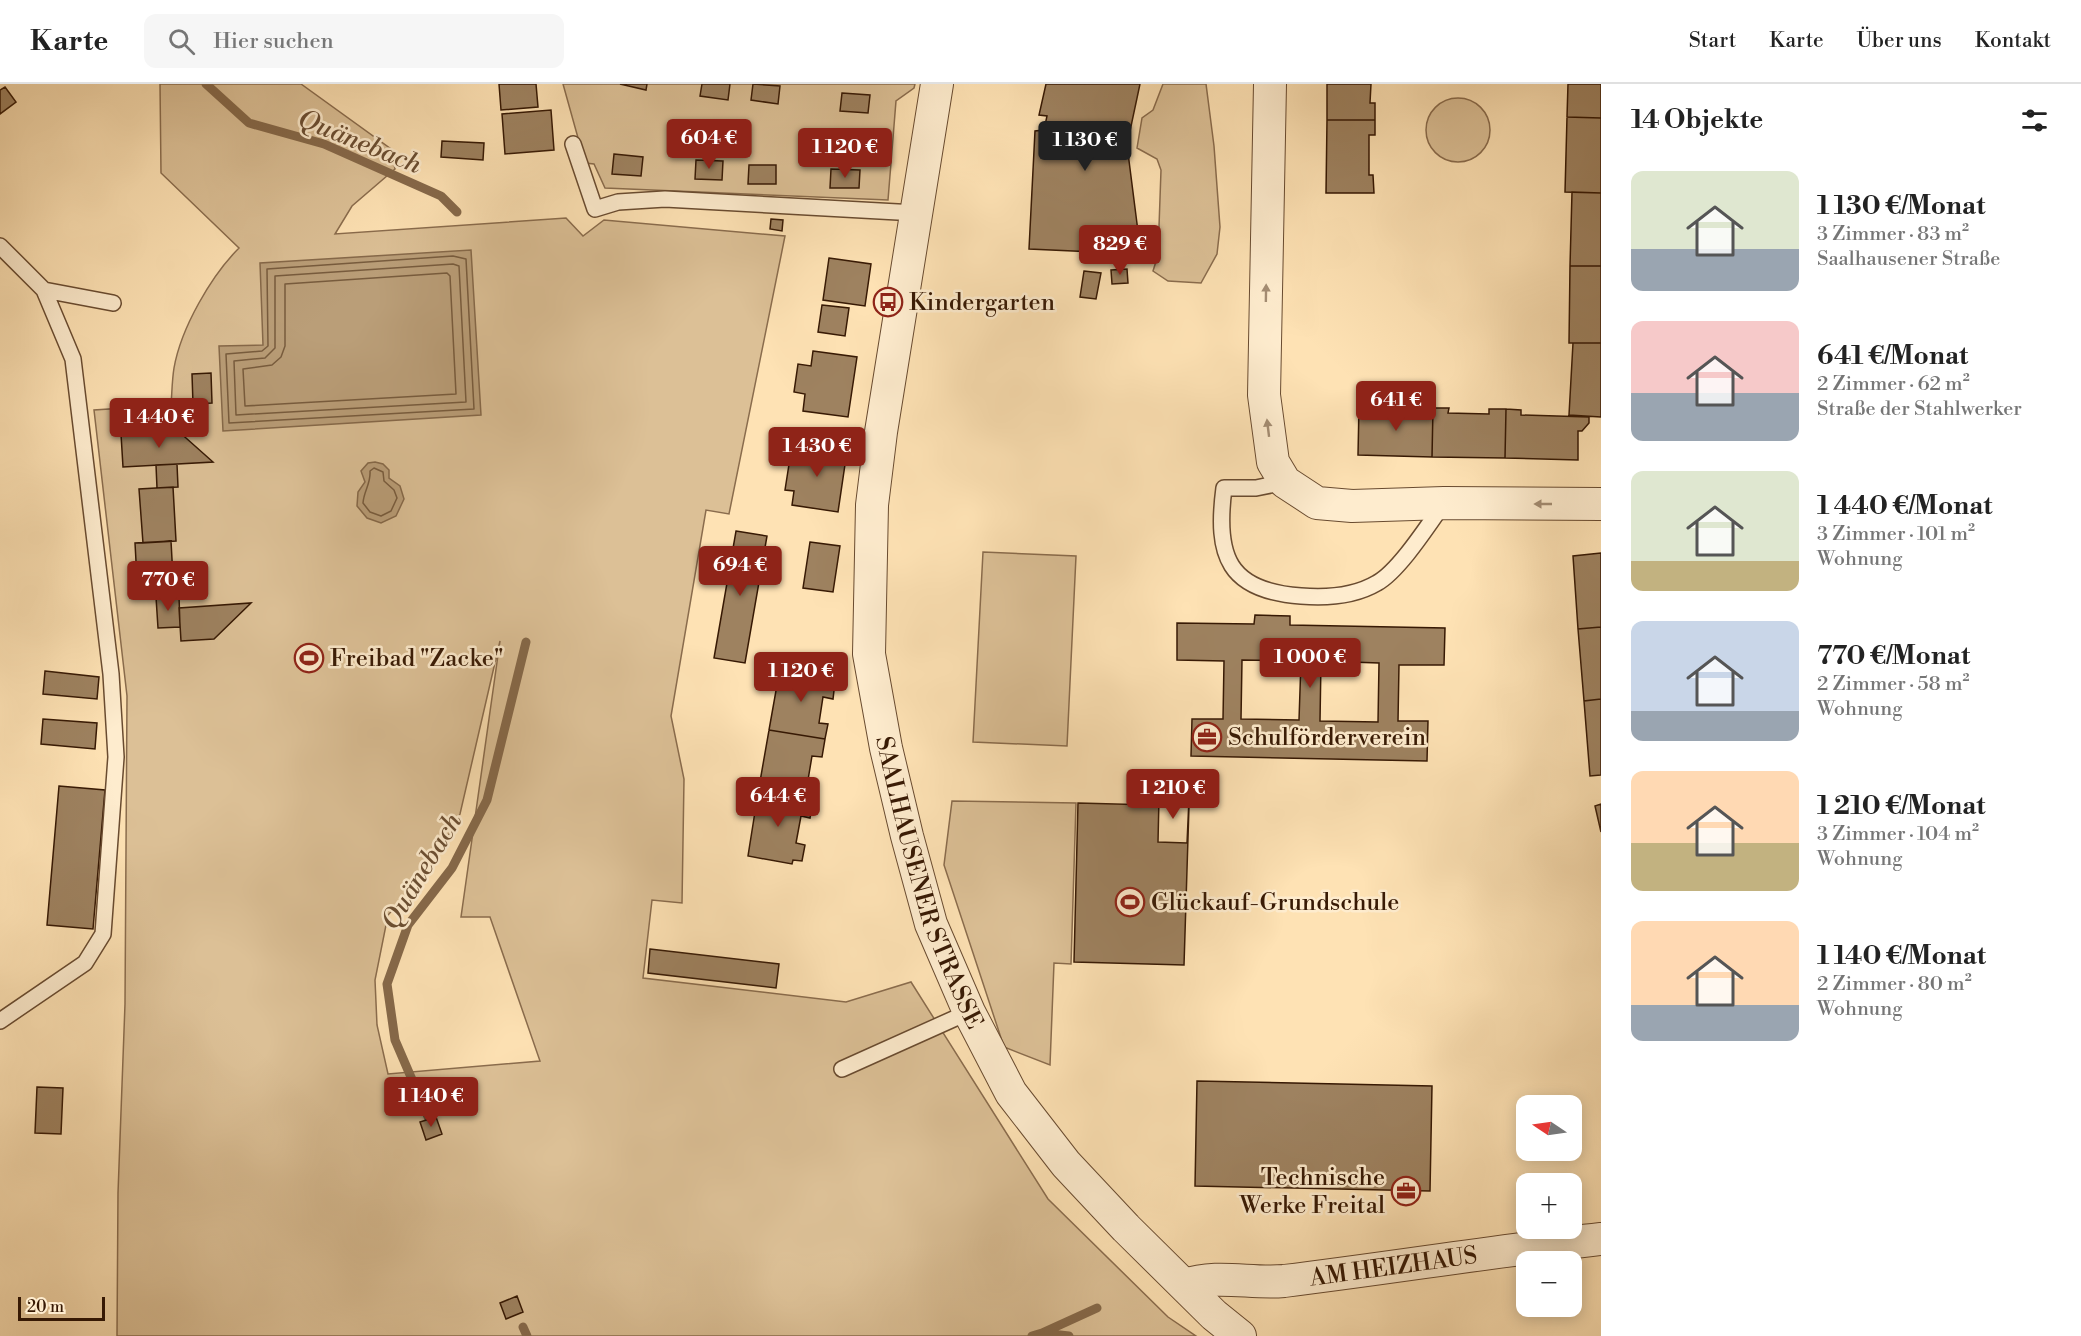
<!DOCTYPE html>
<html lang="de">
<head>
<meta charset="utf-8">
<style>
  body { margin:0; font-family:"Libre Bodoni",serif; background:#f6f6f6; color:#222; height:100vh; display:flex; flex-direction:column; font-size:22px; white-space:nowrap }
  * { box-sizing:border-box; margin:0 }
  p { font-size:20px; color:#767676 }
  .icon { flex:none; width:33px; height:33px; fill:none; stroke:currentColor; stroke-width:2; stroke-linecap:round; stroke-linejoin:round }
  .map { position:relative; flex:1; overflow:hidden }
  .side { display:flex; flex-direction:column; background:#fff; width:480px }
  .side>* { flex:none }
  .needle { width:39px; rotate:283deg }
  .fabs { position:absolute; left:1516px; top:1011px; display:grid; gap:12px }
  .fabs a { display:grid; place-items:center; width:66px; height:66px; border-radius:12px; background:#fff; box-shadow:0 3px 15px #0003; font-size:30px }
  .scale { position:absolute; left:18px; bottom:15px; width:87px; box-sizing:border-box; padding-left:6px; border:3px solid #371904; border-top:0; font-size:16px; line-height:21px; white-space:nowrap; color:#371904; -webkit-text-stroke:4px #feecce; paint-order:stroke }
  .price { position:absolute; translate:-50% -51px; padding:0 14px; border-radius:6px; background:#8f2418; color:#fff; font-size:20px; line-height:39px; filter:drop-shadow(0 2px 3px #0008) }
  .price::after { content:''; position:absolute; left:50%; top:36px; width:18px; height:14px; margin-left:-9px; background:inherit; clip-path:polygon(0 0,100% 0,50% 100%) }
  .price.on { background:#222; color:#fff }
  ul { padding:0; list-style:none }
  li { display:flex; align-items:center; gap:18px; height:150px; padding:0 30px }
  li span { display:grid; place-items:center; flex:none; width:168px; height:120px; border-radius:12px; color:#555 }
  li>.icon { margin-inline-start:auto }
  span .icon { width:72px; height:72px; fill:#fffc; stroke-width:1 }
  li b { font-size:26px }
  h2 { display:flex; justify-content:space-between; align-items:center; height:72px; padding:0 30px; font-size:26px }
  header { display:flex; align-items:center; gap:36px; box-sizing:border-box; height:84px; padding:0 30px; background:#fff; border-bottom:2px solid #e0e0e0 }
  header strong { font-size:28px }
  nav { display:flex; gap:33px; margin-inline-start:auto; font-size:21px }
  .search { width:420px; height:54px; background:#f6f6f6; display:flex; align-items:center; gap:15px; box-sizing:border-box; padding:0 21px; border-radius:12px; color:#767676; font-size:22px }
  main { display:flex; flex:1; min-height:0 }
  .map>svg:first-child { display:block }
  .green { fill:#dcc096; stroke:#8a6c4d; stroke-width:1.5; fill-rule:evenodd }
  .water { fill:#ba9e78; stroke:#86694a; stroke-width:1.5 }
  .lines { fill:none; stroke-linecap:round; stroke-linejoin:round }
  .shore { stroke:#785c3e; stroke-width:1.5 }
  .stream { stroke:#86694a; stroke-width:9 }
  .building { fill:#9e8260; stroke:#371904; stroke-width:1.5; fill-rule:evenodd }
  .lane-casing { stroke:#694b30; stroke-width:18 }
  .street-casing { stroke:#694b30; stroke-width:34 }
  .lane { stroke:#feecce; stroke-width:15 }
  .street { stroke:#feecce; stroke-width:32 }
  .oneway { fill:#a48d73 }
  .labels { text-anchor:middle; stroke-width:5; stroke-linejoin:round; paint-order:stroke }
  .poi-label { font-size:24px; fill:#371904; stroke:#feecce; text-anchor:start }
  .street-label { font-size:24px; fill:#371904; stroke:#feecce }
  .water-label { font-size:26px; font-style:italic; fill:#6b4e32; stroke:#feecce }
</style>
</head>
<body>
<header>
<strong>Karte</strong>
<div class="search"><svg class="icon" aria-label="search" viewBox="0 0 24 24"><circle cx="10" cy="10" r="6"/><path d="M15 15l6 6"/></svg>Hier suchen</div>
<nav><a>Start</a><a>Karte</a><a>Über uns</a><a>Kontakt</a></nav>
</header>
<main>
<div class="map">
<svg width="1601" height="1252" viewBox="0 0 1601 1252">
  <rect width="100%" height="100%" fill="#fee2b4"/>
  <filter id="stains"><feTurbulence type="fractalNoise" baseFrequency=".00333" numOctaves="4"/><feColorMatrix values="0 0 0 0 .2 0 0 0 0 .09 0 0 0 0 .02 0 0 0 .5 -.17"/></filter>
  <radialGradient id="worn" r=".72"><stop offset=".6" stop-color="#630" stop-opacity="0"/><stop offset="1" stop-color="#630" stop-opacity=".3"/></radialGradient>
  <!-- green -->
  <path class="green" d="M160,0H301L391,65L395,85L352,122L335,150L566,134L583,152L604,136L785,152L729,430L706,426L671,632L684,695L682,819L652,816L643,894L846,918L911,898L1048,1115L1168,1233L1196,1252H117L118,1109L125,920L127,612L94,326L171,321C172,309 172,296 174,284C181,244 211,192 239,164L161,89ZM500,557L461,833H490L540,977L388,990L377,941L375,896L388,831L429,787L460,730Z
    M563,0H915L914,4L896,17L888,116L605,104L594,80L585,79Z
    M1163,0H1206L1214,62L1220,143L1217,170L1201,199L1168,197L1153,187L1158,171L1161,86L1157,75L1137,64L1142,34L1153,26Z
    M1426 46a32 32 0 1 1 64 0a32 32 0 1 1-64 0Z
    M983,468L1076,472L1067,662L973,658Z
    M952,717L1076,719L1071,880L1054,879L1050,981L1004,963L944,781Z"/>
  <!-- water -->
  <path class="water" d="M471,166L481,331L223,347L219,262L263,261L260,179Z
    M375,378L383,380L389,386V394L400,402L404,415L396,432L381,439L367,434L357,422L358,408L365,398L361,387L368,379Z"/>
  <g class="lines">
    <!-- shore -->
    <path class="shore" d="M453,172L466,175L474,325L229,339L226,270L262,267L268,262L267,185Z
      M453,180L459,182L466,318L236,331L234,277L265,274L275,264V192Z
      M447,189L450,192L456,310L245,322L243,285L272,281L281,273L285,262V200Z
      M374,384L383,388L384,397L394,406L397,414L391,427L381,432L370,428L363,419C364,406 371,400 370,387Z"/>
    <!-- stream -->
    <path class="stream" d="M206,0L249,39L324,60L441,112L457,128
      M429,1035L395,956L387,900L408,841L452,784L487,716L526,558
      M523,1243L527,1252
      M1042,1249L1097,1224
      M1032,1252L1042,1249L1069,1252"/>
  </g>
  <!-- building -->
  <path class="building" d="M499,0H536L538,23L501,26Z
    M620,0H647L646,6Z
    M702,0H730L728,16L700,12Z
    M753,0L780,2L778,20L751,16Z
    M1046,0H1140L1127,61L1141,171L1096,176L1095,168L1029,165L1035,47L1044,46L1047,32L1039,31Z
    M1327,0H1371L1370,19H1375V36H1327Z
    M1568,0H1601V34L1567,33Z
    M5,3L16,18L0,30V6Z
    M842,9L870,11L868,29L840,27Z
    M551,26L554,66L505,70L502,30Z
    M1567,33L1601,34V109L1565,108Z
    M1327,36H1375V51H1369V91H1373L1374,109H1326Z
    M442,57L484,59L483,76L441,73Z
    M614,70L643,73L641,92L612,90Z
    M696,76L723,77L722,96L695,95Z
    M749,81H776V100H748Z
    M831,85L860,86L859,104H830Z
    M1572,108L1601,109V182H1570Z
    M771,135L783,136L782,147L770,145Z
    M829,174L871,180L865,222L823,216Z
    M1570,182H1601V259H1569Z
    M1127,185L1128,199L1112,200L1111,186Z
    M1084,187L1101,189L1096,215L1080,213Z
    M822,221L849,224L845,252L818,248Z
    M1573,259H1601V333L1569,331Z
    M813,267L857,273L848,333L803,327L805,310L794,308L798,280L811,282Z
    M211,289L212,319L193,320L192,290Z
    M1359,322L1376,323V326L1417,327V323L1433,324L1432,373L1358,371Z
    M1433,324H1449L1448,329L1489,330V325H1506L1505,374L1432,373Z
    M1506,325L1521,326V331L1589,333V339L1582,347H1578V376L1505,374Z
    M177,346L213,378L123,383L121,350Z
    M802,360L847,367L838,428L792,421L794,407L785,406L790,374L800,375Z
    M177,380L178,403L157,404L156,381Z
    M173,403L176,457L143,459L139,405Z
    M736,447L767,452L745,579L714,574Z
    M171,457L174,512L138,514L135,459Z
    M810,458L840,462L833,508L803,504Z
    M1601,469V543L1578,545L1573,472Z
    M174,512H179L180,543L158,544L156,513Z
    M251,519L214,555L181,557L179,524Z
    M1255,531L1290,532V541L1445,544L1444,581H1399L1398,637H1428L1427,677L1191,672L1192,635H1223L1224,577L1177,576V539L1254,540ZM1242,576L1301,577L1299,636L1241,635ZM1321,577L1379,579L1378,638L1320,637Z
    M1601,543V615L1584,617L1578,545Z
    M780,584L827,592L826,596L835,598L833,615L823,613L819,639L828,640L825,655L769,646Z
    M45,587L99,593L97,615L43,610Z
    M1601,615V691L1590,692L1584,617Z
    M43,635L97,639L95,665L41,660Z
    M769,646L825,655L822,673L812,672L807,702L815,703L813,718L758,709Z
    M59,702L105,706L93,845L47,841Z
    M758,709L813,718L810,734L801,732L796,759L805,761L802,777L793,776L792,780L748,772Z
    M1159,714L1189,715L1187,759L1158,758Z
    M1078,719L1189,722L1184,881L1074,878Z
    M1601,720V748L1595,722Z
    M650,865L779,880L776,904L648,889Z
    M1197,997L1432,1002L1430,1107L1195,1102Z
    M37,1003L63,1004L61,1050L35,1049Z
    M436,1033L442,1050L426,1056L420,1038Z
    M517,1212L523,1228L506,1235L500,1219Z"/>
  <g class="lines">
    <!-- lane casing -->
    <g class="lane-casing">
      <path id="lane" d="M573,60L595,125L618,118L665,115L916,129
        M0,162L44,206L73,275L111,590L116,673L103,850L85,879L0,937
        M44,206L113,219
        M1285,398L1256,404H1224C1215,472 1228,507 1301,512C1326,514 1355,512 1377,499C1399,487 1429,440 1444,419
        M842,985L969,928"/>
    </g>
    <!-- street casing -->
    <g class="street-casing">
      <g id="street">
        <path id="s1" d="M937,0L881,348L872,421L869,570L886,664L907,752L931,840L969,928L1011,1009L1066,1080L1126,1144L1214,1231L1240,1252"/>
        <path d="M1270,0L1264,311L1273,378L1285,398L1317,419L1352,422L1444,419L1601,420"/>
        <path id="s2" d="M1185,1201C1217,1190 1251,1200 1284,1197C1390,1184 1495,1167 1601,1155"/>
      </g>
    </g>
    <!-- lane -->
    <use href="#lane" class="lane"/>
    <!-- street -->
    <use href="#street" class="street"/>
  </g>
  <!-- one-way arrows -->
  <defs><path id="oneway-solid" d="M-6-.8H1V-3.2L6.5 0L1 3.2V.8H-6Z" transform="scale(1.5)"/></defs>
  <g class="oneway">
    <use href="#oneway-solid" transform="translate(1266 209) rotate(-89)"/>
    <use href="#oneway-solid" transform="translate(1268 344) rotate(-97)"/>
    <use href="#oneway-solid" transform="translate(1543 420) rotate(-180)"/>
  </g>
  <!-- icons -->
  <defs>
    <g id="bus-ring" transform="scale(1.5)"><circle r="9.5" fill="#feecce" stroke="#8f2418" stroke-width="1.5"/><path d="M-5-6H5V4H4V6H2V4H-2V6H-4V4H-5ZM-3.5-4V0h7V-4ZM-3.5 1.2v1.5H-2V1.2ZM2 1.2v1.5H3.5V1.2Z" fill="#8f2418"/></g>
    <g id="stadium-ring" transform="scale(1.5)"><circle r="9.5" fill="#feecce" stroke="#8f2418" stroke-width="1.5"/><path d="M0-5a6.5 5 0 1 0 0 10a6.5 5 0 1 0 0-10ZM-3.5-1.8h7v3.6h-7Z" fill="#8f2418"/></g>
    <g id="office-ring" transform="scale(1.5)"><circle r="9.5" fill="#feecce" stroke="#8f2418" stroke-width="1.5"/><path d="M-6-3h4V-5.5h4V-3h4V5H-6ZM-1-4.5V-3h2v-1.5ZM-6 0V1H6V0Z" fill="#8f2418"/></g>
  </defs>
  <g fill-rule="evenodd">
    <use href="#bus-ring" x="888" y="218"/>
    <use href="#stadium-ring" x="309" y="574"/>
    <use href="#office-ring" x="1207" y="653"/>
    <use href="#stadium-ring" x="1130" y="818"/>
    <use href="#office-ring" x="1406" y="1107"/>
  </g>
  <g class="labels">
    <!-- poi labels -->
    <g class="poi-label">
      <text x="909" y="226">Kindergarten</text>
      <text x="330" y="582">Freibad "Zacke"</text>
      <text x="1228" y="661">Schulförderverein</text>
      <text x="1151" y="826">Glückauf-Grundschule</text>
      <text x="1385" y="1101" text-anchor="end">Technische<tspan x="1385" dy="28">Werke Freital</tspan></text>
    </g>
    <!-- street labels -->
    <g class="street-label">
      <text dy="8" stroke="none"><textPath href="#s1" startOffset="812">SAALHAUSENER STRASSE</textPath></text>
      <text dy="8" stroke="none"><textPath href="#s2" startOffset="210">AM HEIZHAUS</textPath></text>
    </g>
    <!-- water labels -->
    <g class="water-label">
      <text transform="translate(360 57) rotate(22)" y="9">Quänebach</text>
      <text transform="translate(421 787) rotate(-59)" y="9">Quänebach</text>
    </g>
  </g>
  <rect width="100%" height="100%" filter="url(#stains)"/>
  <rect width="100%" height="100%" fill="url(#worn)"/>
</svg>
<div class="fabs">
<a><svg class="needle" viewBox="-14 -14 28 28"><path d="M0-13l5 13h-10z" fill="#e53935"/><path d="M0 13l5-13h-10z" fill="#767676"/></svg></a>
<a>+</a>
<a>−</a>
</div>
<div class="scale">20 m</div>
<b class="price" style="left:709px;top:86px">604 €</b>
<b class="price on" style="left:1085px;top:88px">1 130 €</b>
<b class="price" style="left:845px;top:95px">1 120 €</b>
<b class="price" style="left:1120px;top:192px">829 €</b>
<b class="price" style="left:1396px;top:348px">641 €</b>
<b class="price" style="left:159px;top:365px">1 440 €</b>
<b class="price" style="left:817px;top:394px">1 430 €</b>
<b class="price" style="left:740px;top:513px">694 €</b>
<b class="price" style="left:168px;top:528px">770 €</b>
<b class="price" style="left:1310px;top:605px">1 000 €</b>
<b class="price" style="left:801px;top:619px">1 120 €</b>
<b class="price" style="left:1173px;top:736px">1 210 €</b>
<b class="price" style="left:778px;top:744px">644 €</b>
<b class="price" style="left:431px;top:1044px">1 140 €</b>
</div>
<section class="side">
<h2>14 Objekte<svg class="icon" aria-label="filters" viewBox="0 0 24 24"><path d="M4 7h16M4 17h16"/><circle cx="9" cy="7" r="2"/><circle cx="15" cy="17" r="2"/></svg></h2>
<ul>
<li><span style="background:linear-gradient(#dfe7d0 65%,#9aa5b1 0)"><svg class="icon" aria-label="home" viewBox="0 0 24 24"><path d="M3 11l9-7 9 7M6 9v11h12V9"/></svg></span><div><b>1 130 €/Monat</b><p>3 Zimmer · 83 m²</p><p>Saalhausener Straße</p></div></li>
<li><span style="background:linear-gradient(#f6c9c9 60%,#9aa5b1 0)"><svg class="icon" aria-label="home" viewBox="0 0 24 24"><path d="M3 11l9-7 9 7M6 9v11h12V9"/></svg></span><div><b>641 €/Monat</b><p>2 Zimmer · 62 m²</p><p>Straße der Stahlwerker</p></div></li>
<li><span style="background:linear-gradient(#dfe7d0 75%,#c2b280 0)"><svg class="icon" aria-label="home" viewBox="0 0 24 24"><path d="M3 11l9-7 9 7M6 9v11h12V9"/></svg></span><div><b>1 440 €/Monat</b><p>3 Zimmer · 101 m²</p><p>Wohnung</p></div></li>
<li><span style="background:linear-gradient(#c9d6e8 75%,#9aa5b1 0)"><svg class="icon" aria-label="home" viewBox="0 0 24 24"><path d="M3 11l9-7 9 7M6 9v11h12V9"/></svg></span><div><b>770 €/Monat</b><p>2 Zimmer · 58 m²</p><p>Wohnung</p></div></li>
<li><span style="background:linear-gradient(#ffd9b3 60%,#c2b280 0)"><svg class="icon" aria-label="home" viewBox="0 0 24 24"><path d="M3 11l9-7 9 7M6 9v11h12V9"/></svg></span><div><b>1 210 €/Monat</b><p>3 Zimmer · 104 m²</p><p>Wohnung</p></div></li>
<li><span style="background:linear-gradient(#ffd9b3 70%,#9aa5b1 0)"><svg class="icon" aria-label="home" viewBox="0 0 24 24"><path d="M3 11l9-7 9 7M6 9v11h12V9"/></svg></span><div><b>1 140 €/Monat</b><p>2 Zimmer · 80 m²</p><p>Wohnung</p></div></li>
</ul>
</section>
</main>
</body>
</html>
